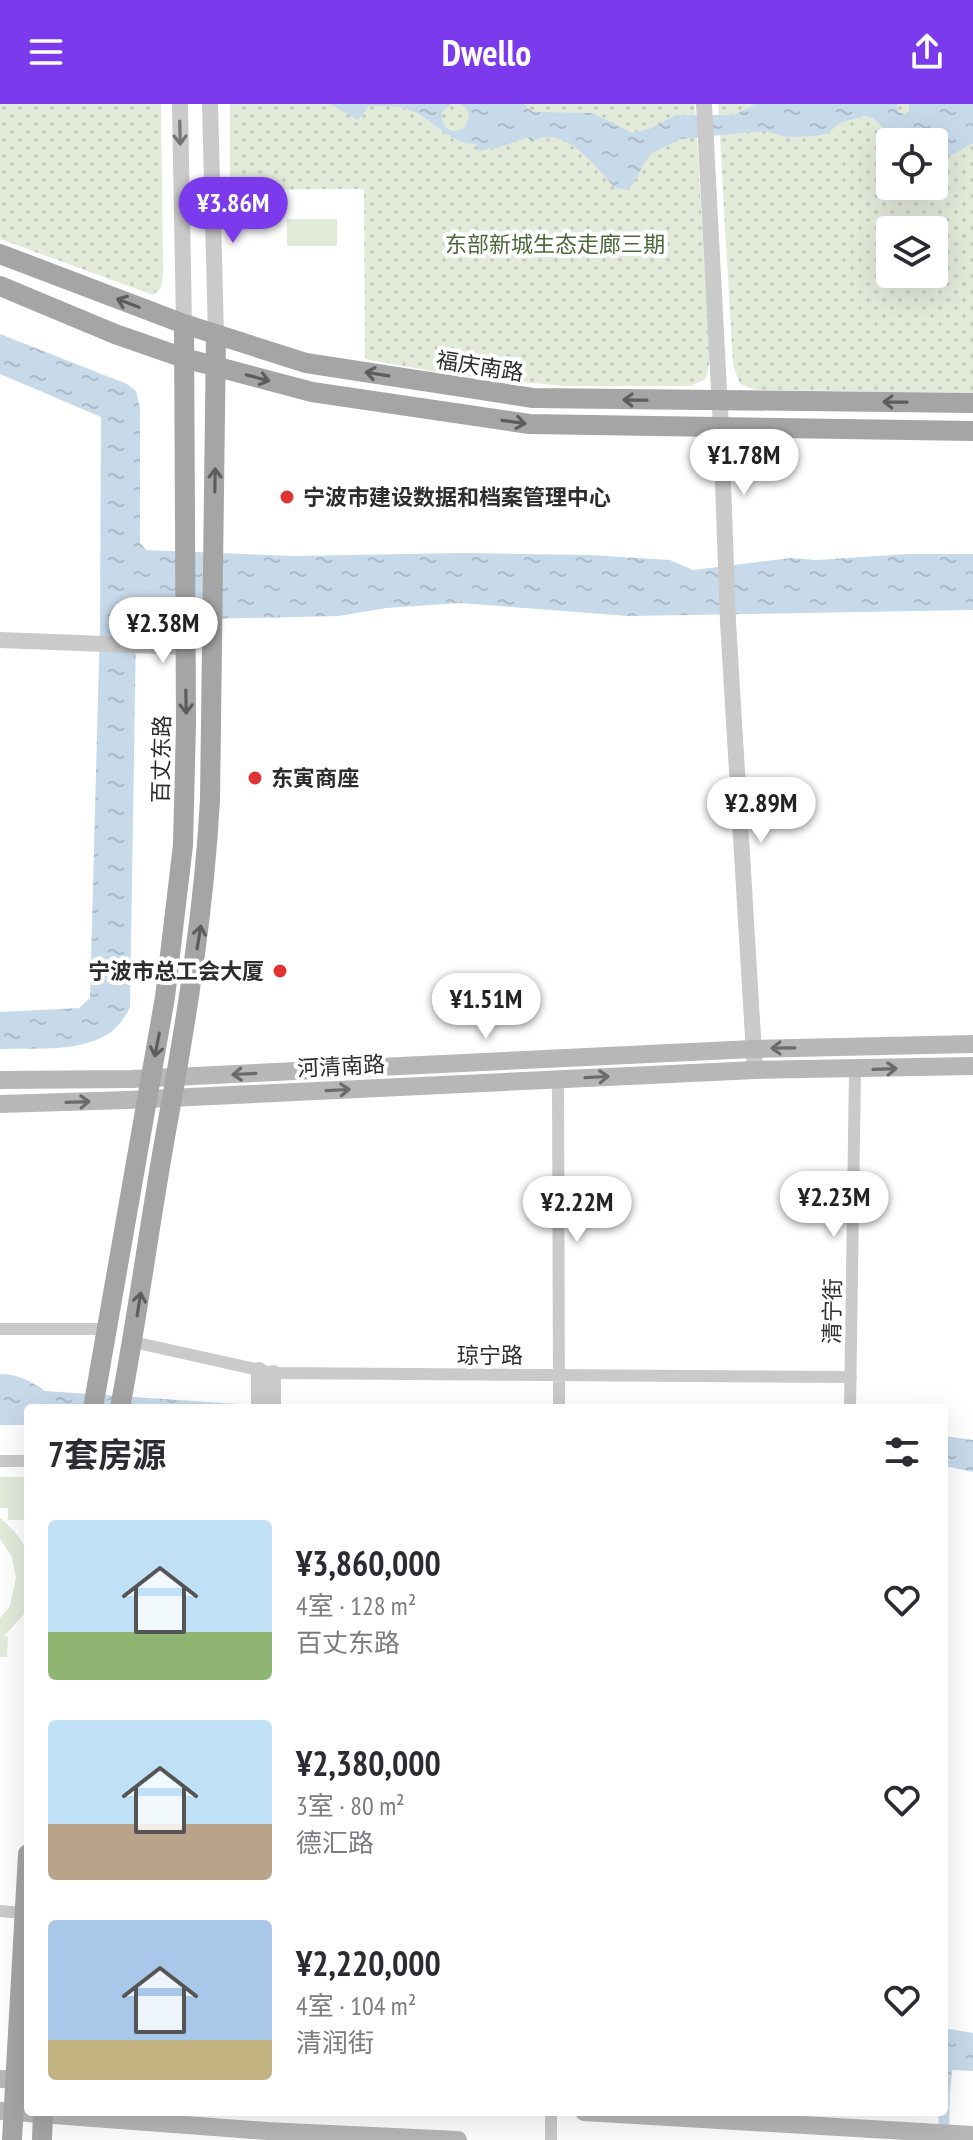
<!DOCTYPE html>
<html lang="zh">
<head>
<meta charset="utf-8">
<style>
  body { margin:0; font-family:"PT Sans Narrow","Noto Sans SC",sans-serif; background:#f7f7f7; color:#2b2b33; height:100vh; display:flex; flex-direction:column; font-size:30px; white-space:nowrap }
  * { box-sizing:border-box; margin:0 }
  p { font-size:26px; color:#7c7c81 }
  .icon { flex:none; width:44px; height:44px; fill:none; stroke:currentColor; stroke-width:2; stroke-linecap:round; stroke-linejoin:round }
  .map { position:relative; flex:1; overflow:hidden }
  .details { position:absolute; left:24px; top:1300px; width:924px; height:712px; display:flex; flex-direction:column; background:#fff; border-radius:8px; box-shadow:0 8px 32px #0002 }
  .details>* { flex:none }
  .tools { position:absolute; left:876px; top:24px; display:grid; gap:16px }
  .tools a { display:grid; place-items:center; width:72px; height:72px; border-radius:8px; background:#fff; box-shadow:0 8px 32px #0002; font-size:40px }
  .price { position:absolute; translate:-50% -68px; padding:0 18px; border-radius:28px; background:#fff; color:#222; font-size:26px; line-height:52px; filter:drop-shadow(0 2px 4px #0008) }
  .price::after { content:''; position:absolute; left:50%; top:48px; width:24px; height:18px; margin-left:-12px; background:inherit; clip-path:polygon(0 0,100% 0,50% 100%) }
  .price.current { background:#7c3aed; color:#fff }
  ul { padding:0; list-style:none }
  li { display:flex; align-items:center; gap:24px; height:200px; padding:0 24px }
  li span { display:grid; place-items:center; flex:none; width:224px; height:160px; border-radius:8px; color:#555 }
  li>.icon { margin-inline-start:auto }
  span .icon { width:96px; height:96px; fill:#fffc; stroke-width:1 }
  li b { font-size:34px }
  h2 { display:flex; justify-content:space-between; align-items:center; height:96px; padding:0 24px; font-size:34px }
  header { display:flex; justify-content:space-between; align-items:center; height:104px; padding:0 24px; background:#7c3aed; color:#fff; font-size:36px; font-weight:700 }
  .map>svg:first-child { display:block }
  .grass { fill:#e2eada }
  .park { fill:url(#park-dots); fill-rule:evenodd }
  .water { fill:url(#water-ripples) }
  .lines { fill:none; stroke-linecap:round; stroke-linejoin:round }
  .canal { stroke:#c7daea; stroke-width:11 }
  .minor { stroke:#cacaca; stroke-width:12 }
  .tertiary { stroke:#cacaca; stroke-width:16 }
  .secondary { stroke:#b7b7b7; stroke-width:18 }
  .primary { stroke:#a5a5a5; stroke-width:20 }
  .oneway { stroke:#747474 }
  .oneway2 { stroke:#5d5d5d }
  .oneway3 { stroke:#6b6b6b }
  .poi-dot { fill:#e03333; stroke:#fff; stroke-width:3 }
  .labels { text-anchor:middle; stroke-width:8; stroke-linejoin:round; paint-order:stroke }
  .park-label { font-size:22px; fill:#4d673c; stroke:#fff }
  .street-label { font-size:22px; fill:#2d2d2d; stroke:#fff }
  .poi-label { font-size:22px; font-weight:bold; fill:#2d2d2d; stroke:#fff; text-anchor:start }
</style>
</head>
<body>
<header><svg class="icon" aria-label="menu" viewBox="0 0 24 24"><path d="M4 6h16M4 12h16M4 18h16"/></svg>Dwello<svg class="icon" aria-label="share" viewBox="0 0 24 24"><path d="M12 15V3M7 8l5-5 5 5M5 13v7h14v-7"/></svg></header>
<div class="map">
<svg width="973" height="2036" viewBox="0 0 973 2036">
  <defs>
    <pattern id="park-dots" width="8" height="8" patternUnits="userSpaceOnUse" patternTransform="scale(2)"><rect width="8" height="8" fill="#e2eada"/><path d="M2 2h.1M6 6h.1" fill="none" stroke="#c2c9bb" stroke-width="1.8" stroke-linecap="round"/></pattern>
    <pattern id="water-ripples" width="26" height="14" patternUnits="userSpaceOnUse" patternTransform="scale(2)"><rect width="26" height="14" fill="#c7daea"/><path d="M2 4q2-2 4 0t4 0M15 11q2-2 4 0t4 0" fill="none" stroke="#abbbc9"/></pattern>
  </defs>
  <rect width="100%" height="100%" fill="#fff"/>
  <!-- grass -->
  <path class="grass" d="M287,115H337V142H287Z
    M0,1373H28V1416H8V1404H0Z
    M0,1414C38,1446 28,1460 28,1506L4,1532L8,1533L7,1553H0V1514L10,1502L16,1474L12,1453L0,1435Z"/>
  <!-- park -->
  <path class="park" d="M0,0H161L163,170L161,184L153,191L0,135Z
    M230,0H695L710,255L706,275L691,282H564L453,271L365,255L364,85L230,86Z
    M718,0H973V289L757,286L740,280L733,261ZM890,38H934V82H890ZM890,126H934V170H890Z"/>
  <!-- water -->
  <path class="water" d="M330,0H451L442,8C440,23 451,32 464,24L469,13L467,5L460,0H523L533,8L593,9L632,29L652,24L676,11H734L756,0H897L898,8L904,10L909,7V0H973V39L954,50L934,55V38H898L873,14L864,12L840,19L828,29L816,32L787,33L765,27L680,35L652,49L643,61L633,81L627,85L615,84C596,63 564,18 531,38L528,33L500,43L478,47L477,40C449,40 436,17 412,7C398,1 382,1 368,3L358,16Z
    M0,230L127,280L136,287L140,304V439L146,446L294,452L463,449L590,451L670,456L693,466L791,454L817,456L908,450H973V506L628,512L460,499L387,504L338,512L159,516L136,527L130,903C109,953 46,943 0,945V908L79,904L90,894L100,519L101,313L0,270Z
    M0,1270C18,1270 31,1277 45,1287L298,1304H28V1321H0Z
    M944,1332L973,1336V1368L944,1362Z
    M944,1924L973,1929V1967L952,1966L949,2001H944Z"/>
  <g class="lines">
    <!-- canal -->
    <path class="canal" d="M944,2035V1989"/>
    <!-- minor -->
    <path class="minor" d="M558,975L559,1304
      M0,1225H108
      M133,1238L273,1269L851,1273
      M850,1304L855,966
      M0,1357H28
      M0,1807L23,1809
      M551,2036V2008"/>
    <!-- tertiary -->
    <path class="tertiary" d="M180,0L184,220
      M210,0L216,231
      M704,0L721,324L728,518L755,966
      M0,536L185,543
      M259,1304V1266
      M273,1304V1269"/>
    <!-- secondary -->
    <path class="secondary" d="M0,976L132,975L753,945L973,940
      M0,1000L128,996L755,966L973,962
      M0,1975L28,1976
      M0,2007L267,2027L458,2036
      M584,2008L973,2031"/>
    <!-- primary -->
    <path class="primary" d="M0,150L184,220L306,259L533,294L973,299
      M0,182L115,230L184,254L312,288L529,320L973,327
      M93,1304L165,893L183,741L186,620L184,220
      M120,1304C138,1210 150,1116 167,1022C187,913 204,806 210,696L216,231
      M12,2036L28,1750
      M42,2036L43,2008"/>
  </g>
  <!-- one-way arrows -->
  <defs><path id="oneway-shaft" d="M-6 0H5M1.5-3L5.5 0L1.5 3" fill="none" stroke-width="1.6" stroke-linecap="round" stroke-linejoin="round" transform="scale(2)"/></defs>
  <use class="oneway" href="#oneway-shaft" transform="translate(180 29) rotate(89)"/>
  <g class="oneway2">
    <use href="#oneway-shaft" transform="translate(128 199) rotate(-159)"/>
    <use href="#oneway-shaft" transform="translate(377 270) rotate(-171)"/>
    <use href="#oneway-shaft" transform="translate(258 274) rotate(15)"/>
    <use href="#oneway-shaft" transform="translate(635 296) rotate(-179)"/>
    <use href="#oneway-shaft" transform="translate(895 298) rotate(-179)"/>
    <use href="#oneway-shaft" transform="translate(514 318) rotate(8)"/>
    <use href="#oneway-shaft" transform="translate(215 376) rotate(-89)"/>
    <use href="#oneway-shaft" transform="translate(186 598) rotate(89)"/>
    <use href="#oneway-shaft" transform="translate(199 833) rotate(-81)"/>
    <use href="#oneway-shaft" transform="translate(157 941) rotate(101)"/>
    <use href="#oneway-shaft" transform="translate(139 1200) rotate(-81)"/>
  </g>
  <g class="oneway3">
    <use href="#oneway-shaft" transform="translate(783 944) rotate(179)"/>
    <use href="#oneway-shaft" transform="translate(885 965) rotate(-2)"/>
    <use href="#oneway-shaft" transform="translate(244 970) rotate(177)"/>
    <use href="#oneway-shaft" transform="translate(597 973) rotate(-3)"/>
    <use href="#oneway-shaft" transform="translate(338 986) rotate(-3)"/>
    <use href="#oneway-shaft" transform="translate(78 998) rotate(-2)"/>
  </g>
  <!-- markers -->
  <g class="poi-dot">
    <circle cx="287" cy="393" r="8"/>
    <circle cx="255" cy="674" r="8"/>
    <circle cx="280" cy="867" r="8"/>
  </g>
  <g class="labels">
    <!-- park labels -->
    <g class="park-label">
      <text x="555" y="148">东部新城生态走廊三期</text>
    </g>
    <!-- street labels -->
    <g class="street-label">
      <text transform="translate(480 262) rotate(9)" y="8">福庆南路</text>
      <text transform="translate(161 655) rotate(-89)" y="8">百丈东路</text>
      <text transform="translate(341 962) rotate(-3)" y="8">河清南路</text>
      <text transform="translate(832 1207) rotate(-89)" y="8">清宁街</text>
      <text x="490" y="1259">琼宁路</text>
    </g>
    <!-- poi labels -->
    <g class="poi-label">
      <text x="303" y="401">宁波市建设数据和档案管理中心</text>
      <text x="271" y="682">东寅商座</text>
      <text x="264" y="875" text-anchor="end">宁波市总工会大厦</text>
    </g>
  </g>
</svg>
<div class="tools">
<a><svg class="icon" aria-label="locate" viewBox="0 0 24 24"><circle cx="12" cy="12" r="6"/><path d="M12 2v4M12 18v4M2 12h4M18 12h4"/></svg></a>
<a><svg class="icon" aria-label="layers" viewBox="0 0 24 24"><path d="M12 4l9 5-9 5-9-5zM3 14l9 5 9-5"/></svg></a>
</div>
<b class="price current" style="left:233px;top:141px">¥3.86M</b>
<b class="price" style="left:744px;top:393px">¥1.78M</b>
<b class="price" style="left:163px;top:561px">¥2.38M</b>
<b class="price" style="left:761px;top:741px">¥2.89M</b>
<b class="price" style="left:486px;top:937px">¥1.51M</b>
<b class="price" style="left:834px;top:1135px">¥2.23M</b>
<b class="price" style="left:577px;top:1140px">¥2.22M</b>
<section class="details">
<h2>7套房源<svg class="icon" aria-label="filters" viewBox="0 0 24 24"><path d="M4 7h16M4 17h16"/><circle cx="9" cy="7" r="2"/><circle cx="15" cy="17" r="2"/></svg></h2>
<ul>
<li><span style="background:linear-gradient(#bfe0f5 70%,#8fb573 0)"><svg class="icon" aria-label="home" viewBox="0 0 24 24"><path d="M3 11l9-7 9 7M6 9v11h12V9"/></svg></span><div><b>¥3,860,000</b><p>4室 · 128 m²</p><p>百丈东路</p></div><svg class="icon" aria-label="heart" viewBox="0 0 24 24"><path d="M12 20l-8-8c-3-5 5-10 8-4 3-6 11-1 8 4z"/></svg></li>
<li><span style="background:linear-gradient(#bfe0f5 65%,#b9a48a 0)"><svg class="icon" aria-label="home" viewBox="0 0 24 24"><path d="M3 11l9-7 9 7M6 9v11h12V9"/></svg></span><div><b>¥2,380,000</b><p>3室 · 80 m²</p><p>德汇路</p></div><svg class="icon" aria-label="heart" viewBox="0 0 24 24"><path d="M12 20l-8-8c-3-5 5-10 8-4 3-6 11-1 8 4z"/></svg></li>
<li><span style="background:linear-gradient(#a9c7e8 75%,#c2b280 0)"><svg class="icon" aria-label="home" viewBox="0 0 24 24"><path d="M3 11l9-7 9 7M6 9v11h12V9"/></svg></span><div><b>¥2,220,000</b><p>4室 · 104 m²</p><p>清润街</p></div><svg class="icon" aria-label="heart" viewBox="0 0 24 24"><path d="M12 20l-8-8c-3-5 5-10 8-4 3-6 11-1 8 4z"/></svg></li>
</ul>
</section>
</div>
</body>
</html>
